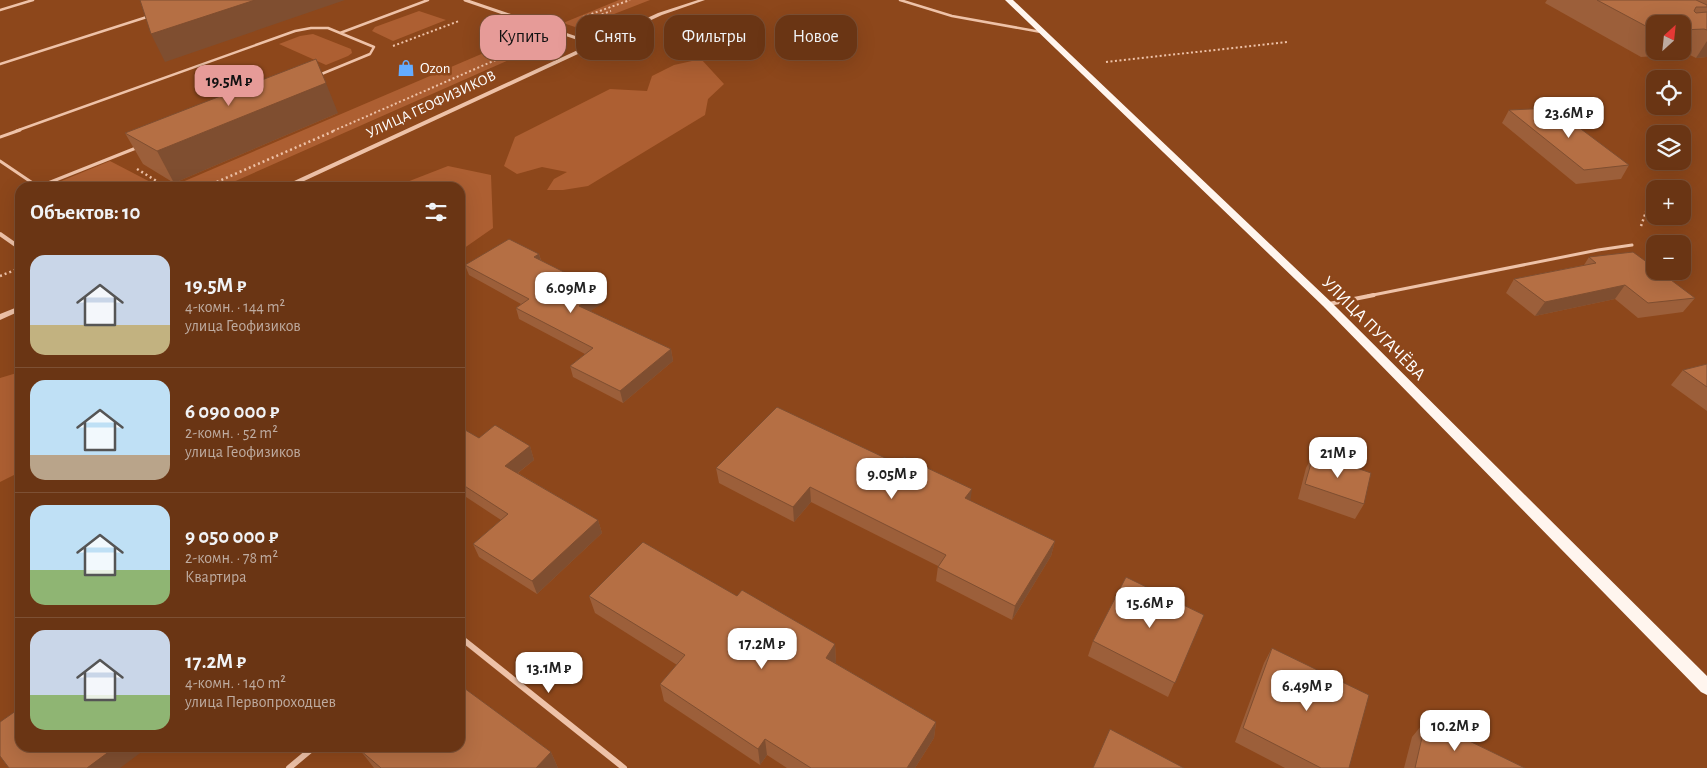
<!DOCTYPE html>
<html lang="ru">
<head>
<meta charset="utf-8">
<style>
  body { margin:0; font-family:"Alegreya Sans",sans-serif; background:#724022; color:#f1f3f6; height:100vh; display:flex; flex-direction:column; font-size:19px; white-space:nowrap }
  * { box-sizing:border-box; margin:0 }
  p { font-size:16px; color:#beaba0 }
  .icon { flex:none; width:28px; height:28px; fill:none; stroke:currentColor; stroke-width:2; stroke-linecap:round; stroke-linejoin:round }
  .map { position:relative; flex:1; overflow:hidden }
  .panel { position:absolute; left:15px; top:182px; width:450px; height:570px; display:flex; flex-direction:column; background:#6a3514; border-radius:15px; box-shadow:0 5px 20px #0002,0 0 0 1px #7d5034 }
  .panel>* { flex:none }
  .hud { position:absolute; left:480px; top:15px; width:475px; height:45px; display:flex; gap:10px }
  .needle { width:32px; rotate:27deg }
  .buttons { position:absolute; left:1646px; top:15px; display:grid; gap:10px }
  .buttons a { display:grid; place-items:center; width:45px; height:45px; border-radius:10px; background:#6a3514; box-shadow:0 5px 20px #0002,0 0 0 1px #7d5034; font-size:25px }
  .price { position:absolute; translate:-50% -42px; padding:0 11px; border-radius:10px; background:#fff; color:#222; font-size:16px; line-height:32px; filter:drop-shadow(0 1px 2px #0008) }
  .price::after { content:''; position:absolute; left:50%; top:30px; width:15px; height:11px; margin-left:-8px; background:inherit; clip-path:polygon(0 0,100% 0,50% 100%) }
  .price.selected { background:#e69b98; color:#111 }
  ul { padding:0; list-style:none }
  li { display:flex; align-items:center; gap:15px; height:125px; padding:0 15px }
  li+li { border-top:1px solid #7d5034 }
  li span { display:grid; place-items:center; flex:none; width:140px; height:100px; border-radius:15px; color:#555 }
  li>.icon { margin-inline-start:auto }
  span .icon { width:60px; height:60px; fill:#fffc; stroke-width:1 }
  li b { font-size:21px }
  h2 { display:flex; justify-content:space-between; align-items:center; height:60px; padding:0 15px; font-size:21px }
  .chip { padding:0 18px; border-radius:15px; background:#6a3514; box-shadow:0 5px 20px #0002,0 0 0 1px #7d5034; font-size:18px; line-height:45px }
  .chip.selected { background:#e69b98; color:#111 }
  .map>svg:first-child { display:block }
  .green { fill:#ad5f32 }
  .lines { fill:none; stroke-linecap:round; stroke-linejoin:round }
  .path-far1 { stroke:#eec2a8; stroke-width:2; stroke-dasharray:2 2.5; stroke-linecap:butt }
  .path { stroke:#eec2a8; stroke-width:2.5; stroke-dasharray:2 3; stroke-linecap:butt }
  .service-far2 { stroke:#eec2a8; stroke-width:2.5 }
  .service-far1 { stroke:#eec2a8; stroke-width:3 }
  .service { stroke:#eec2a8; stroke-width:4 }
  .minor-far2 { stroke:#eec2a8; stroke-width:3 }
  .minor-far1 { stroke:#eec2a8; stroke-width:4 }
  .minor { stroke:#eec2a8; stroke-width:6 }
  .tertiary { fill:#eec2a8; fill-rule:evenodd }
  .primary { fill:#fff5ee; fill-rule:evenodd }
  .wall { fill:#9c5f3a; fill-rule:evenodd }
  .shaded-wall { fill:#7f4e30 }
  .building { fill:#b56f44; stroke:#7f4e30 }
  .labels { text-anchor:middle; stroke-width:5; stroke-linejoin:round; paint-order:stroke }
  .far-poi-label { font-size:15px; fill:#fff; stroke:#8d471b; text-anchor:start }
  .far-street-label { font-size:15px; fill:#fff; stroke:#8d471b }
  .street-label { font-size:18px; fill:#fff; stroke:#8d471b }
</style>
</head>
<body>
<div class="map">
<svg width="1707" height="768" viewBox="0 0 1707 768">
  <rect width="100%" height="100%" fill="#8d471b"/>
  <!-- green -->
  <path class="green" d="M619,0H650L591,23L575,27L563,23Z
    M419,11L446,20L393,41L372,31L375,27Z
    M313,34L351,49L352,53L348,56L326,65L279,44L300,36Z
    M521,37L543,45L222,187H188L180,183Z
    M701,59L724,84L708,99L705,115L588,186L563,190H547L554,179L567,172L542,167L517,174L504,166L515,137L610,89L647,91L652,76L674,65Z
    M110,161L160,187L52,188L49,186Z
    M448,166L491,175L493,228L460,251V188L394,187Z
    M20,372V472L0,482V378Z"/>
  <g class="lines">
    <!-- path-far1 -->
    <path class="path-far1" d="M583,17L630,0
      M589,19L611,11
      M393,46L459,21
      M1106,62L1287,42
      M333,131L530,45"/>
    <!-- path -->
    <path class="path" d="M137,169L168,188
      M203,188L336,130
      M1669,189L1675,185
      M1641,226L1649,203L1655,199
      M0,276L15,270"/>
    <!-- service-far2 -->
    <path class="service-far2" d="M900,0L952,16L1041,32
      M0,10L33,0
      M340,33L428,0
      M0,64L150,16
      M16,131L295,31L311,28H328L374,47L370,54L319,75"/>
    <!-- service-far1 -->
    <path class="service-far1" d="M0,137L20,130
      M0,161L40,188
      M38,187L136,148
      M1368,296L1598,250L1632,245"/>
    <!-- service -->
    <path class="service" d="M1329,304L1374,295"/>
    <!-- minor-far2 -->
    <path class="minor-far2" d="M465,0L594,44"/>
    <!-- minor-far1 -->
    <path class="minor-far1" d="M0,234L20,248"/>
    <!-- minor -->
    <path class="minor" d="M460,637L624,768
      M289,768L313,748"/>
    <!-- tertiary -->
    <path class="tertiary" d="M698,0H705L662,15L289,188H279L658,13Z
      M20,306V311L0,320V314Z"/>
    <!-- primary -->
    <path class="primary" d="M1005,0H1013L1331,302L1707,676V695L1701,692L1323,306Z"/>
  </g>
  <!-- wall -->
  <path class="wall" d="M1547,0H1707V57L1696,58L1688,54L1641,57L1545,3ZM1655,24H1682V51H1655Z
    M1509,110L1629,165L1621,179L1576,184L1502,123Z
    M338,113L174,183L143,164L125,133Z
    M539,254L541,260L604,302L590,311L671,349L673,361L623,403L573,377L570,366L585,354L519,319L516,308L521,304L469,275L465,265Z
    M1589,257L1695,298L1683,312L1638,318L1615,299L1535,316L1506,293L1514,279L1584,265Z
    M1707,364V411L1671,385L1683,370Z
    M460,427L479,438L530,446L534,460L518,473L598,520L602,533L537,594L479,557L473,544L501,520L460,493Z
    M1314,453L1364,504L1355,519L1298,499L1306,468Z
    M716,468L970,501L1055,541L1051,556L1012,620L936,581L938,566L811,502L794,522L719,483Z
    M589,596H737L835,644L836,662L835,663L936,722L934,738L915,768H787L767,755L760,765L664,701L660,684L677,665L595,613Z
    M1204,615L1168,697L1088,656L1093,641Z
    M1272,648L1349,768H1285L1235,742L1264,663Z
    M1426,720L1525,768H1404L1412,737Z
    M360,750L551,752L558,768H374Z"/>
  <!-- shaded-wall -->
  <path class="shaded-wall" d="M255,0H345L165,62L151,34Z
    M1707,41V57L1696,58Z
    M326,83L338,113L174,183L157,151Z
    M539,254L542,265L534,257Z
    M1625,285L1615,299L1535,316L1545,302Z
    M602,291L604,302L582,317L579,306Z
    M671,349L673,361L623,403L620,391Z
    M530,446L534,460L510,479L505,466Z
    M810,487L811,502L794,522L793,507Z
    M972,489L970,504L965,498Z
    M598,520L602,533L537,594L532,581Z
    M1055,541L1051,556L1012,620L1015,606Z
    M835,644L836,662L826,674V658Z
    M936,722L934,738L915,768H907Z
    M765,739L767,755L760,765L758,749Z
    M114,748H147L120,768H87Z
    M551,752L558,768H536Z"/>
  <!-- building -->
  <path class="building" d="M140,0H255L151,34Z
    M1597,0H1696L1707,5V7H1696L1694,11L1696,13L1707,12V30L1704,29L1682,30V24H1655V31Z
    M316,59L326,83L157,151L125,133Z
    M1553,108L1629,165L1584,170L1509,110Z
    M509,239L539,254L534,257L602,291L579,306L671,349L620,391L570,366L593,348L516,308L529,299L465,265Z
    M1633,252L1655,268V271H1659L1695,298L1648,303L1625,285L1545,302L1514,279L1596,263L1589,257Z
    M1707,364V387L1683,370Z
    M777,407L898,464L904,457L972,489L965,498L1055,541L1015,606L938,567L946,555L810,487L793,507L716,468Z
    M495,425L530,446L505,466L598,520L532,581L473,544L508,514L460,483V427L479,438Z
    M1314,453L1371,473L1364,504L1305,484Z
    M643,542L737,596L742,590L835,644L826,658L936,722L907,768H811L765,739L758,749L660,684L685,655L589,596Z
    M1126,577L1204,615L1175,683L1093,641Z
    M1272,648L1369,695L1349,768H1321L1243,728Z
    M460,685L551,752L536,768H381L360,750L363,748H460Z
    M20,708V748H114L87,768H9L0,756V722Z
    M1426,720L1525,768H1415Z
    M1110,729L1184,768H1093Z"/>
  <!-- icons -->
  <defs>
    <g id="shop-bare" transform="scale(1.35)"><path d="M-5-2.5h2.3a2.7 3.5 0 0 1 5.4 0H5L5.5 6h-11ZM-1.5-2.5h3a1.5 2.3 0 0 0-3 0Z" fill="#64acff" stroke="#8d471b" stroke-width="2.5" paint-order="stroke"/></g>
  </defs>
  <g fill-rule="evenodd">
    <use href="#shop-bare" x="406" y="68"/>
  </g>
  <g class="labels">
    <!-- far-poi labels -->
    <g class="far-poi-label">
      <text x="420" y="73">Ozon</text>
    </g>
    <!-- far-street labels -->
    <g class="far-street-label">
      <text transform="translate(431 104) rotate(-25)" y="5">УЛИЦА ГЕОФИЗИКОВ</text>
    </g>
    <!-- street labels -->
    <g class="street-label">
      <text transform="translate(1374 328) rotate(45)" y="6">УЛИЦА ПУГАЧЁВА</text>
    </g>
  </g>
</svg>
<div class="buttons">
<a><svg class="needle" viewBox="-14 -14 28 28"><path d="M0-13l5 13h-10z" fill="#e53935"/><path d="M0 13l5-13h-10z" fill="#beaba0"/></svg></a>
<a><svg class="icon" aria-label="locate" viewBox="0 0 24 24"><circle cx="12" cy="12" r="6"/><path d="M12 2v4M12 18v4M2 12h4M18 12h4"/></svg></a>
<a><svg class="icon" aria-label="layers" viewBox="0 0 24 24"><path d="M12 4l9 5-9 5-9-5zM3 14l9 5 9-5"/></svg></a>
<a>+</a>
<a>−</a>
</div>
<b class="price selected" style="left:229px;top:107px">19.5M ₽</b>
<b class="price" style="left:1569px;top:139px">23.6M ₽</b>
<b class="price" style="left:571px;top:314px">6.09M ₽</b>
<b class="price" style="left:1338px;top:479px">21M ₽</b>
<b class="price" style="left:892px;top:500px">9.05M ₽</b>
<b class="price" style="left:1150px;top:629px">15.6M ₽</b>
<b class="price" style="left:762px;top:670px">17.2M ₽</b>
<b class="price" style="left:549px;top:694px">13.1M ₽</b>
<b class="price" style="left:1307px;top:712px">6.49M ₽</b>
<b class="price" style="left:1455px;top:752px">10.2M ₽</b>
<div class="hud">
<a class="chip selected">Купить</a>
<a class="chip">Снять</a>
<a class="chip">Фильтры</a>
<a class="chip">Новое</a>
</div>
<section class="panel">
<h2>Объектов: 10<svg class="icon" aria-label="filters" viewBox="0 0 24 24"><path d="M4 7h16M4 17h16"/><circle cx="9" cy="7" r="2"/><circle cx="15" cy="17" r="2"/></svg></h2>
<ul>
<li><span style="background:linear-gradient(#c9d6e8 70%,#c2b280 0)"><svg class="icon" aria-label="home" viewBox="0 0 24 24"><path d="M3 11l9-7 9 7M6 9v11h12V9"/></svg></span><div><b>19.5M ₽</b><p>4-комн. · 144 m²</p><p>улица Геофизиков</p></div></li>
<li><span style="background:linear-gradient(#bfe0f5 75%,#b9a48a 0)"><svg class="icon" aria-label="home" viewBox="0 0 24 24"><path d="M3 11l9-7 9 7M6 9v11h12V9"/></svg></span><div><b>6 090 000 ₽</b><p>2-комн. · 52 m²</p><p>улица Геофизиков</p></div></li>
<li><span style="background:linear-gradient(#bfe0f5 65%,#8fb573 0)"><svg class="icon" aria-label="home" viewBox="0 0 24 24"><path d="M3 11l9-7 9 7M6 9v11h12V9"/></svg></span><div><b>9 050 000 ₽</b><p>2-комн. · 78 m²</p><p>Квартира</p></div></li>
<li><span style="background:linear-gradient(#c9d6e8 65%,#8fb573 0)"><svg class="icon" aria-label="home" viewBox="0 0 24 24"><path d="M3 11l9-7 9 7M6 9v11h12V9"/></svg></span><div><b>17.2M ₽</b><p>4-комн. · 140 m²</p><p>улица Первопроходцев</p></div></li>
</ul>
</section>
</div>
</body>
</html>
